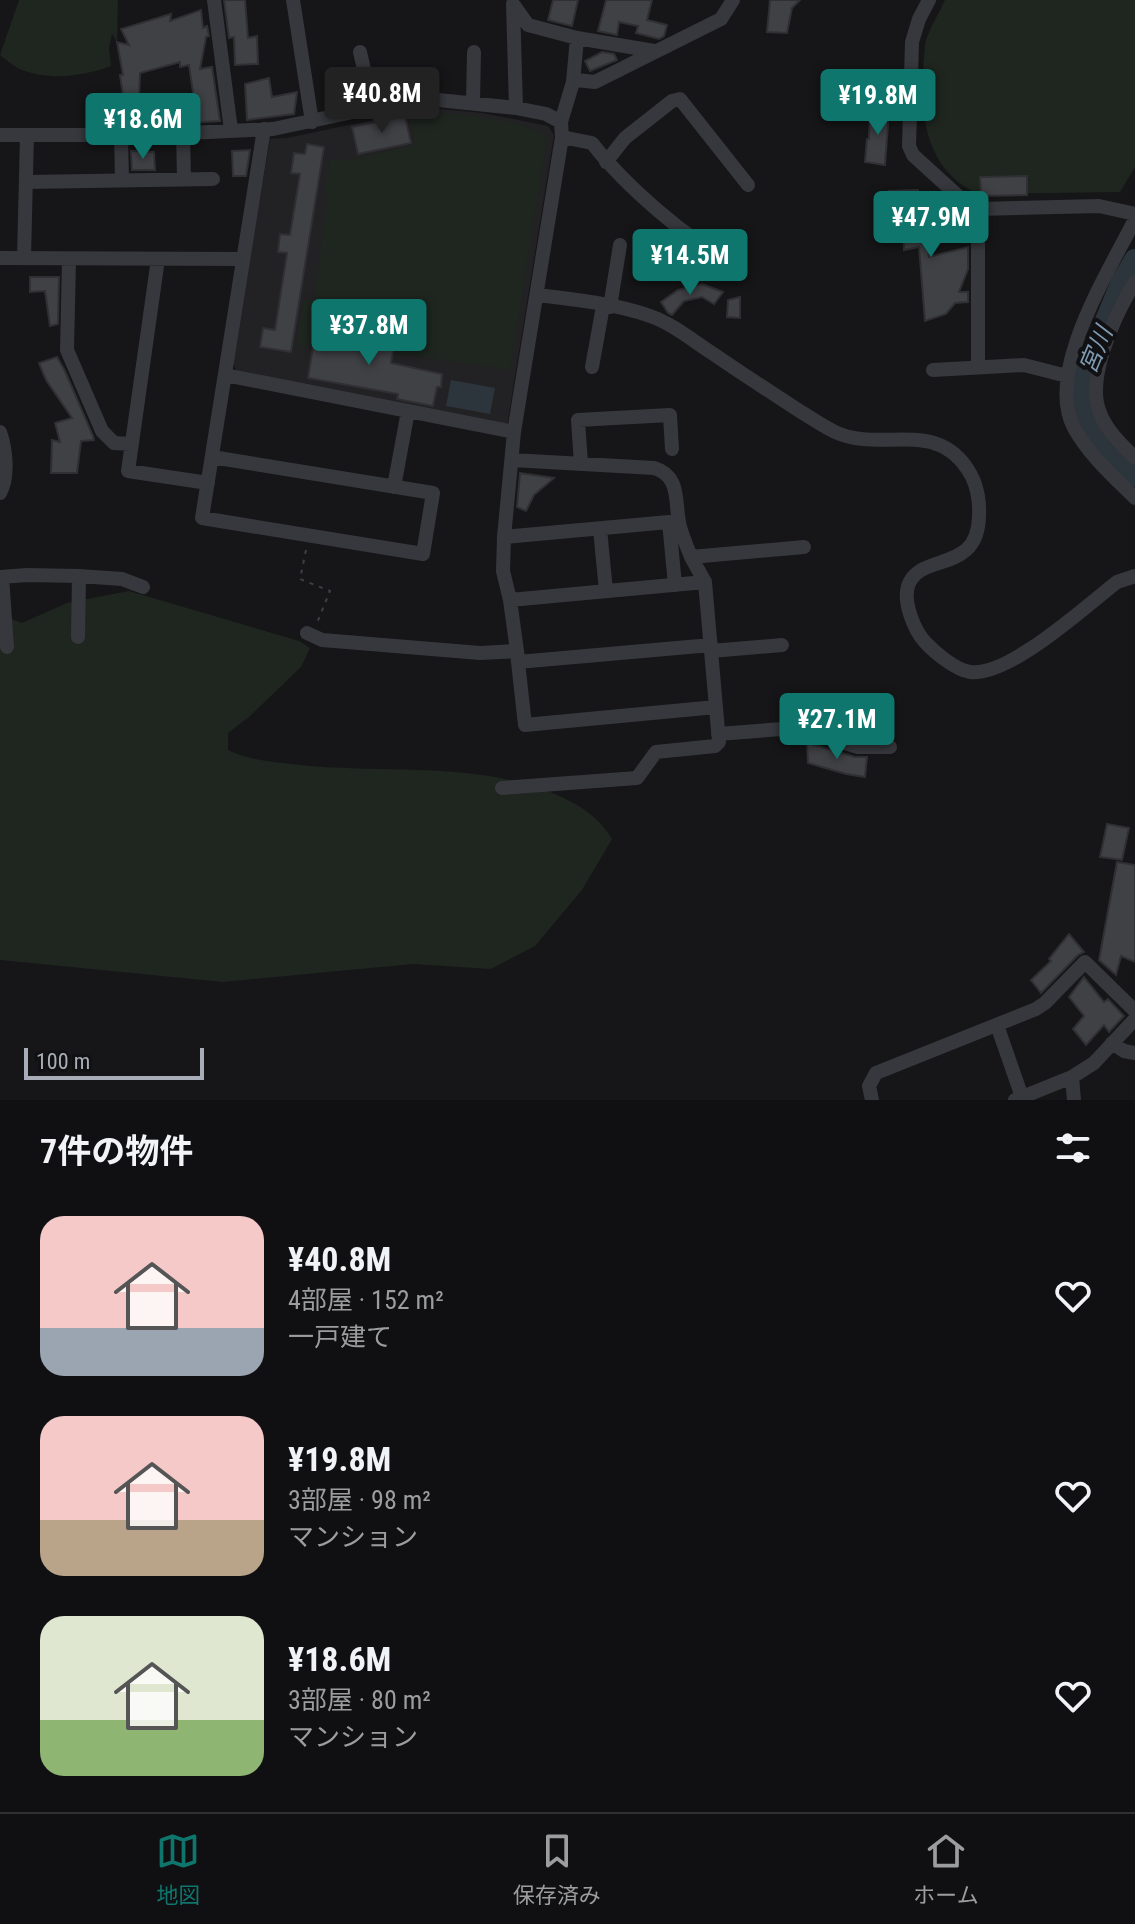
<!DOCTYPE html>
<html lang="ja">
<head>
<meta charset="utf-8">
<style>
  body { margin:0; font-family:"Roboto Condensed","Noto Sans JP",sans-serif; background:#19191b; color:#f1f3f6; height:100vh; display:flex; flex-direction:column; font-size:30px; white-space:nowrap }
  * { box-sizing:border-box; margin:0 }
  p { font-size:26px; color:#9c9d9f }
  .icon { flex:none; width:44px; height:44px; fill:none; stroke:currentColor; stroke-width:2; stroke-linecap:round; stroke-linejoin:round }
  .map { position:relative; height:1100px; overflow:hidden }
  .sheet { display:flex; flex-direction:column; background:#101012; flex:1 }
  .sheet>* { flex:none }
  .scale { position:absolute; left:24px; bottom:20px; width:180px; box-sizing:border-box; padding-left:8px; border:4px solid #a8adb8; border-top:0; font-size:22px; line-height:28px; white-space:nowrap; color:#a8adb8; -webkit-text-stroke:6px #111113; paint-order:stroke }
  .price { position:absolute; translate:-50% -68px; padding:0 18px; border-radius:8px; background:#0f766e; color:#fff; font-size:26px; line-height:52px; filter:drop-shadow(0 2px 4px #0008) }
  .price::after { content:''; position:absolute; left:50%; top:48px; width:24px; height:18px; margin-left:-12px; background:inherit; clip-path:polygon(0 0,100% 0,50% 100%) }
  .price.on { background:#222; color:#fff }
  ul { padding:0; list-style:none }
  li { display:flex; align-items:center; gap:24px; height:200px; padding:0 40px }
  li span { display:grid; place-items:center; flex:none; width:224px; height:160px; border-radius:24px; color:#555 }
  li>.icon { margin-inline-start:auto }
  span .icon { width:96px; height:96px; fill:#fffc; stroke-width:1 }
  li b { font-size:34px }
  h2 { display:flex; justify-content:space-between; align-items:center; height:96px; padding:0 40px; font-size:34px }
  .tab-bar { display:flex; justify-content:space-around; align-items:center; height:112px; border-top:2px solid #303032; background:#101012; font-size:22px; color:#9c9d9f }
  .tab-bar a { display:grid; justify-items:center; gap:4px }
  .tab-bar .on { color:#0f766e }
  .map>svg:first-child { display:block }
  .built { fill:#222225 }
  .green { fill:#1e261f }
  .water { fill:#2c353c }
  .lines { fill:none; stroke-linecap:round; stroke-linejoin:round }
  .river { stroke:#2c353c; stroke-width:22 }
  .building { fill:#404145; stroke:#303034; stroke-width:2 }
  .path { stroke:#3d3f44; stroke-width:2; stroke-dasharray:4 6; stroke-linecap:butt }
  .minor { stroke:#37383d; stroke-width:14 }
  .labels { text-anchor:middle; stroke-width:8; stroke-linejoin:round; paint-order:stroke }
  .water-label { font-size:24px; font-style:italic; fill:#7f9bb3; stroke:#111113 }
</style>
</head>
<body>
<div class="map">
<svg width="1135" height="1100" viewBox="0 0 1135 1100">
  <rect width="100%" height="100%" fill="#161618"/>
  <!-- built -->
  <path class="built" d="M430,108L482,113L548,126L554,135L507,426L237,372L232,361L270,139L287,138Z"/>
  <!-- green -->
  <path class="green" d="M19,0H118L117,42L112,34L109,48L111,66C83,76 51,81 22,70C14,67 7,60 0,55Z
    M945,0H1135V167L1120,192L978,194C928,171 920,121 923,71C924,61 924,49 926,40C931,26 939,13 945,0Z
    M431,112C458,115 529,119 547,138L510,370L396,353L397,341L313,326L308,348L297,345L303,300H314L328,195L324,192L330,160H349L415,145L410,118Z
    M129,591L299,641L310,648L301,667L249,717L228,733V750C251,761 275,762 300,765C383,774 470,761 550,792C575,802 598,815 612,839L582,890L535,946L491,969L413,964L223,982L0,960V615L22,623L67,603Z"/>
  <!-- water -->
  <path class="water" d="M451,380L495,388L490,414L446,406Z"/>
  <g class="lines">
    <!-- river -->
    <path class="river" d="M1135,260L1122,282L1081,381L1085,416L1116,460L1135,476"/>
  </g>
  <!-- building -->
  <path class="building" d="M224,0H245L248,38L257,36L258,64L235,65L234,37L229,38Z
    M553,0H578L572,26L548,20Z
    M606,0H652L647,20L667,25L664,36L659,39L636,33L638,26L619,22L617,35L598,31Z
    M770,0H800L792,8L787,33L767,32Z
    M201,10L203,28L207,26L209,36L206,37L200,69L212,67L220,121L169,124L165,101L194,99L189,65L180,67V62L140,73L139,98L146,97L149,118L134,123V125H120V103L124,102L120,75H123L117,42L129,45L121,29L171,14L170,21Z
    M602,52L614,54L617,60L590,71L585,61Z
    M269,78L272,97L297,92L294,114L247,120L245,84Z
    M870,110H889L885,165L865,162L867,139H869Z
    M405,116L411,143L358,154L352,127Z
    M307,144L324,147L291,352L260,347L263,328L275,330L287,253L278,252L280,234L290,235L300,174L291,173L294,153L305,154Z
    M250,150L246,176H233L232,151Z
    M131,151L154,152L155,170H132Z
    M1027,176V195L981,196L980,177Z
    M918,190V222L924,221L929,257L968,247V269L959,292H968V302L955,303L946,314L925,321L919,247L904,250L903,220H894L889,191Z
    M30,277H59L58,324L50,326L45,291L30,292Z
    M702,284L723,292L714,304L702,297L684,301L672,315L668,313L661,302L678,290Z
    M740,297V318L727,317L728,300Z
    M316,328L395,342L391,363L442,374L441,387H437L433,406L397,399L398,394L308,378Z
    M57,357L65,371L93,436L94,440L81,441L77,473H51L52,440L60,442L55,423L72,418L46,380L39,363Z
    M520,473L554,478L534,495L526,511L517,507Z
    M807,743L855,757H867L865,777L846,774L808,763Z
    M1107,824L1129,828L1122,860L1100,857Z
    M1117,862L1135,865V962L1121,956L1116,975L1099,960Z
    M1069,934L1084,952L1078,955L1041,993L1031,980L1051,961L1049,959Z
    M1084,977L1104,1002L1108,999L1124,1016L1109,1032L1104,1025L1086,1045L1073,1029L1084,1016L1069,997Z"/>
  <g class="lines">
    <!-- path -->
    <path class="path" d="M306,550L300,579L330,591L317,623"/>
    <!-- minor -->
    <path class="minor" d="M214,0L231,130
      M293,0L312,122
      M929,0L919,19L912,42L909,146L913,155L969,206L978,209L1099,206L1135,214
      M513,4L528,25L577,38L654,51
      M513,4L516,108
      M360,52L373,109
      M573,82L577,38
      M473,102L474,52
      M183,132L184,179
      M0,135H145L273,129L419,98L516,108L546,114L561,122
      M121,135L122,180
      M562,137L592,143C626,187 689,241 738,267
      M606,162L625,138L672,101L680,99L748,185
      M26,182L213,179
      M978,209V367
      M1135,219C1110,270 1044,372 1074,428C1090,456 1113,476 1135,498
      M0,258L243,259
      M24,258L27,135
      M69,259L67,350L102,431L114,443L131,444
      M158,259L128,471L208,483
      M1135,282C1116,313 1085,378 1100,413C1107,431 1122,445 1135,458
      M537,295C572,299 617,304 650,316C673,324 692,340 712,353C741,373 769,391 798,410C810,417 822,426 835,432C882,454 939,416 971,475C977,486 980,502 979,516C978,575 920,551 908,586C903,602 914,630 925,642C935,653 956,670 970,672C1009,677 1086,606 1117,582L1135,576
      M610,307L620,245
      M592,367L603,306
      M933,370L1024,365L1067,376
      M225,375L514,432
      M0,432C6,449 9,477 0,493
      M212,457L433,493L423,554L202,518L264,129
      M512,460L654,468C682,476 674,504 680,527C683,537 687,547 691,557L804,547
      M581,464L578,420L670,415L672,449
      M394,487L408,411
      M600,529L606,591
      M504,537L669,522L675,585
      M0,577L27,575L79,576
      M2,577L7,647
      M510,600L705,582
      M307,633L322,640L480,653L517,651L518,662L711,645
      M78,637L79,576L122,579L143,587
      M517,651L510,600L503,571L504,537L514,432L562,137L561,122L573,82L576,80L595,82L721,19L733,0
      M711,651L782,645
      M518,662L525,725L716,707
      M718,734L795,728L858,747H890
      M502,788L637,778L656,752L715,746L719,742L705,582L691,557
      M997,1025L1022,1097
      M1112,1043L1124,1051L1135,1053
      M1072,1077L1074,1100
      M872,1100L869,1086L876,1073L1036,1009L1045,1003L1085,962L1135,1011
      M1015,1100L1072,1077L1094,1063L1135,1019"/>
  </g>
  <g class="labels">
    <!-- water labels -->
    <g class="water-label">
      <text transform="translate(1096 350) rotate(-67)" y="8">宮川</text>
    </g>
  </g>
</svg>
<div class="scale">100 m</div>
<b class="price on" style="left:382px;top:135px">¥40.8M</b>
<b class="price" style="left:878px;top:137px">¥19.8M</b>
<b class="price" style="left:143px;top:161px">¥18.6M</b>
<b class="price" style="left:931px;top:259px">¥47.9M</b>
<b class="price" style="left:690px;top:297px">¥14.5M</b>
<b class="price" style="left:369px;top:367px">¥37.8M</b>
<b class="price" style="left:837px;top:761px">¥27.1M</b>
</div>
<section class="sheet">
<h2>7件の物件<svg class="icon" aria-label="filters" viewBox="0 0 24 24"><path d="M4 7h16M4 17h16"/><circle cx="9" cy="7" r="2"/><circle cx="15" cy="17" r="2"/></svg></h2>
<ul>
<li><span style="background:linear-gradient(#f6c9c9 70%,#9aa5b1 0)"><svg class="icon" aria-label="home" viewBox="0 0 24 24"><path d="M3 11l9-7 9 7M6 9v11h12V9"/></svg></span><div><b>¥40.8M</b><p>4部屋 · 152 m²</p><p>一戸建て</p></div><svg class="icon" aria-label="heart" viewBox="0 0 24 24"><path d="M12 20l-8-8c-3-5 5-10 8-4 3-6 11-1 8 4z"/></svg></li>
<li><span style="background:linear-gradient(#f6c9c9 65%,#b9a48a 0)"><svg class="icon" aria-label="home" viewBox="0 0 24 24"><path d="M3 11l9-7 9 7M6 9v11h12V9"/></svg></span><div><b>¥19.8M</b><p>3部屋 · 98 m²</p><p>マンション</p></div><svg class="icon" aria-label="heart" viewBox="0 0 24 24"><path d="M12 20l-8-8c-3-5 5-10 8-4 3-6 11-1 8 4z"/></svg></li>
<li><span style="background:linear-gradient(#dfe7d0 65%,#8fb573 0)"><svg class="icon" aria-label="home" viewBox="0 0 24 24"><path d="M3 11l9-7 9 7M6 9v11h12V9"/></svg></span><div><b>¥18.6M</b><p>3部屋 · 80 m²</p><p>マンション</p></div><svg class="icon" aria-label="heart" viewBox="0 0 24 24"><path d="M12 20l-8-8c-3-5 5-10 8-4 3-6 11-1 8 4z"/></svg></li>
</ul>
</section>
<nav class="tab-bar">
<a class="on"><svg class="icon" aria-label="map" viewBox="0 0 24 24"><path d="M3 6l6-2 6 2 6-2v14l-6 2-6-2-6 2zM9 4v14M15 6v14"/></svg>地図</a>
<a><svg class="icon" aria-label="saved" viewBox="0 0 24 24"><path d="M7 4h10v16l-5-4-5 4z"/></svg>保存済み</a>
<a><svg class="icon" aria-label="home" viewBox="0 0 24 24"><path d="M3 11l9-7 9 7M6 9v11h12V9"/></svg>ホーム</a>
</nav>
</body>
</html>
